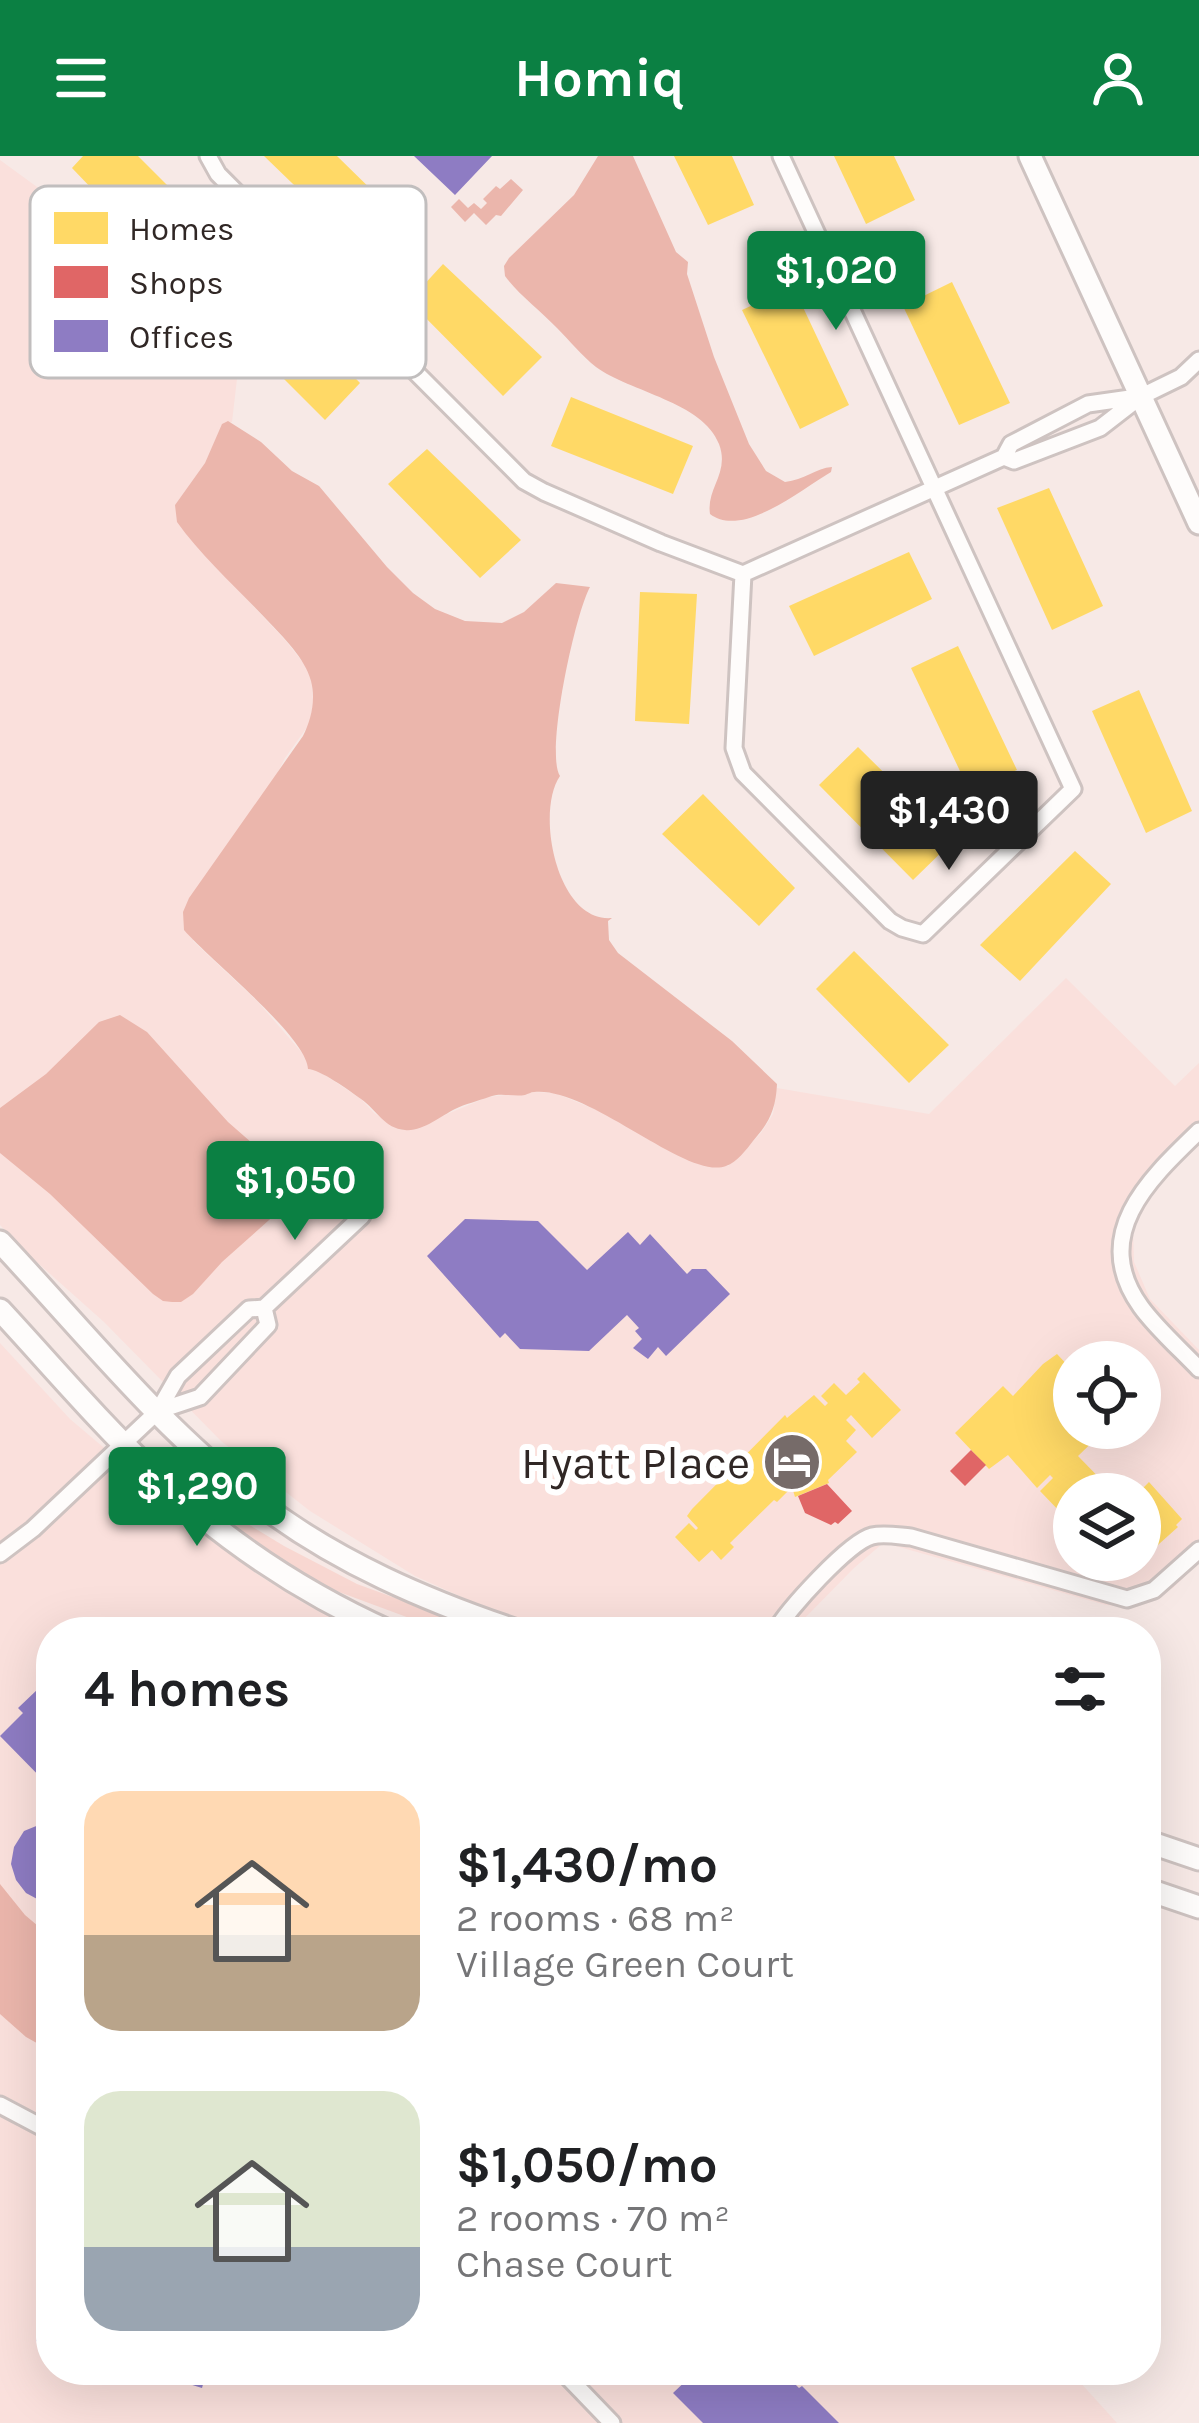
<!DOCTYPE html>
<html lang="en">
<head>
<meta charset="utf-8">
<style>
  body { margin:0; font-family:Karla,sans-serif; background:#f6f6f6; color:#202124; height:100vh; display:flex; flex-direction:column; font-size:45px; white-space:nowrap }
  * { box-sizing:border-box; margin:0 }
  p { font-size:39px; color:#757577 }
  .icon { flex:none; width:66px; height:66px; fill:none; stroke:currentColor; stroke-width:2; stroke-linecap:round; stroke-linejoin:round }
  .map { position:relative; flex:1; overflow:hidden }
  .sheet { position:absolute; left:36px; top:1461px; width:1125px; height:768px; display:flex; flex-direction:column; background:#fff; border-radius:48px; box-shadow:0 12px 48px #0002 }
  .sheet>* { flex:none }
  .controls { position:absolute; left:1053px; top:1185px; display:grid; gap:24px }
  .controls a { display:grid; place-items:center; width:108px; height:108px; border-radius:50%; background:#fff; box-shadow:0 12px 48px #0002; font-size:60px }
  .price { position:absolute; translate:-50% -102px; padding:0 27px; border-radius:12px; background:#0b8043; color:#fff; font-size:39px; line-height:78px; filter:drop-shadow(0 3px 6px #0008) }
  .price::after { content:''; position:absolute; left:50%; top:72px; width:36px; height:27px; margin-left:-18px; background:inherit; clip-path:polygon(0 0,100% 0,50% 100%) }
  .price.on { background:#222; color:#fff }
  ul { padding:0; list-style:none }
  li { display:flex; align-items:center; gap:36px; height:300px; padding:0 48px }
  li span { display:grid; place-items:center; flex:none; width:336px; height:240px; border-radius:36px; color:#555 }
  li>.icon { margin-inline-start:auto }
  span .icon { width:144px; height:144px; fill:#fffc; stroke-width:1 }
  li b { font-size:51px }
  h2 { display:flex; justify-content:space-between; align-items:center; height:144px; padding:0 48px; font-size:51px }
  header { display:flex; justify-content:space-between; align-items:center; height:156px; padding:0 48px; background:#0b8043; color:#fff; font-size:54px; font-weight:700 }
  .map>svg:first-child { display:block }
  .built { fill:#fae0dc; fill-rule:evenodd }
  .green { fill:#f8d7d1 }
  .water { fill:#ebb6ac }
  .homes { fill:#ffd966 }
  .shops { fill:#e06666 }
  .offices { fill:#8e7cc3 }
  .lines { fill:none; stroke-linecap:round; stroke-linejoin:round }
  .minor-casing { stroke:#cec3c1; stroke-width:21 }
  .secondary-casing { stroke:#cec3c1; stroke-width:27 }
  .minor { stroke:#fefcfb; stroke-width:15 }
  .secondary { stroke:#fefcfb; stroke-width:21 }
  .labels { text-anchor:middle; stroke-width:12; stroke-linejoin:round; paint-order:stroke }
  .poi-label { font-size:45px; fill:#302725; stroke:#fff; text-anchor:end }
  .key { fill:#fff; stroke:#c1bebe; stroke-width:3 }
  .key-label { font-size:33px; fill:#302725 }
</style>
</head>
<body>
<header><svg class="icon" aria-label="menu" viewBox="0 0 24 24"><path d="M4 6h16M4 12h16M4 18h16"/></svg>Homiq<svg class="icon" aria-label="person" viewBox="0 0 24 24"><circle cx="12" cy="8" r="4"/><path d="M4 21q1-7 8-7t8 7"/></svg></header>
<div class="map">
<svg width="1199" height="2267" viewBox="0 0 1199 2267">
  <rect width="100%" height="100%" fill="#f7e9e6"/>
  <!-- built -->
  <path class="built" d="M0,4L77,60L237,223L232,266L222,269L205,307L175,349L187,379L285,484L305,509L312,527L313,546L310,567L285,602L193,785L258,846L316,913L361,943L374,957L401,974L428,966L488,941L534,936L555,937L604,957L695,1007L728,1010L761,977L773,958L777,932L929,958L1066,822L1175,930L1199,907V987L1144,1045L1133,1072L1134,1106L1150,1143L1199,1194V1406L1173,1432L1131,1451L1106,1449L892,1389L882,1388L854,1412L798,1469L795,1476H558L484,1451L415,1420L310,1355L221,1285L104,1166L30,1100L0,1069ZM1074,1206H1140V1272H1074ZM1074,1338H1140V1404H1074Z
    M0,1187L70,1263L214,1385L257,1418L302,1446L359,1476H51V2214H1069L1117,2267H0Z"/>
  <!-- green -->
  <path class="green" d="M210,1345L284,1390L357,1428L488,1476H447L323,1430L259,1389L207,1349Z"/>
  <!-- water -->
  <path class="water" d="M598,0H633L676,96L688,106L687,118L714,201L749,288L766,315L785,326C804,324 816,312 832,311L831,316C802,333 742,383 710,358C706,332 730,317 719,288C703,246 630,236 596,211C582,200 570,185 557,172C540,154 519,139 505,120L504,110L509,102L574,39Z
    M511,23L523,34L501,60L496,59L486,69L474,57L465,66L451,51L459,43L468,52L474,47L481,53L487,47L483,43L496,30L500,33Z
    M228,265L261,286L292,315L319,330L387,411L413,437L435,453L465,465L502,467L524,456L556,427L590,431C575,458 545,597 560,620C535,656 557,767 612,762L608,765L609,784L618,797L732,885L777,928C776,953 769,967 753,985C746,994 737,1006 726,1010C687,1025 589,930 534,936C531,936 528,938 525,939C513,941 500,936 489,941C478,945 465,948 455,953C441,960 422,976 405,974C385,973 376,953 361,943C349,934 319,913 308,913C307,881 209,803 184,774L183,756L189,742L303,580C311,564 316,544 311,525C305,502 283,481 267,464C237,432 202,401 177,366L175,349L205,307L222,268Z
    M120,859L147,876L228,966L268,1001L283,1019L288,1030L287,1040L278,1056L222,1106L193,1138L181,1146H172L163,1145L153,1138L50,1038L0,997V952L46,918L99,866Z
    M0,1728L25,1759L51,1781V1895L26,1881L0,1858Z"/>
  <!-- homes -->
  <path class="homes" d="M83,0H138L206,68L164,108L72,12Z
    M264,0H337L385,47L350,83Z
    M674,0H732L754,49L708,69Z
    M834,0H894L915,44L866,68Z
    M443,108L542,201L503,240L409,145Z
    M952,126L1010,247L959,269L903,150Z
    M793,130L849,249L800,273L742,154Z
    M268,132L360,227L325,264L230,169Z
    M571,241L693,290L673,338L551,290Z
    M427,293L521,384L480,422L388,328Z
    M1049,332L1103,450L1052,474L997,352Z
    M909,396L932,443L814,500L789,450Z
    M640,436L697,438L689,568L635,565Z
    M958,490L1017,614L969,634L911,512Z
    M1139,534L1192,655L1146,677L1092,555Z
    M858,591L953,685L913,724L819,629Z
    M703,638L795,732L759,770L662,678Z
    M1075,695L1111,728L1020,825L980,789Z
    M854,795L949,889L909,927L816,833Z
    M1057,1198L1074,1216V1272H1107L1078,1300L1115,1338H1074V1349L1063,1359L1040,1335L1053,1322L1050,1319L1037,1332L1008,1299L989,1313L955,1277L1003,1230L1013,1240L1043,1208Z
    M864,1216L901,1254L872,1282L851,1259L846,1264L856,1274L846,1285L857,1296L828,1324L829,1327L795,1341L792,1331L777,1346L774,1344L730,1387L734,1391L721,1404L712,1394L699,1406L675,1381L689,1367L696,1374L698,1372L687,1360L692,1353L785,1259L787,1262L814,1239L825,1250L828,1247L821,1240L834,1227L846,1239L860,1226L857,1223Z
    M1149,1326L1182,1363L1176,1369L1178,1371L1140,1405V1338H1137Z
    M1113,1404H1138L1141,1407L1128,1419Z"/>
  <!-- shops -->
  <path class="shops" d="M971,1294L986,1309L965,1330L950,1315Z
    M827,1328L852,1355L838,1368L835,1366L831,1369L805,1357L798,1340Z"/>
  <!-- offices -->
  <path class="offices" d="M414,0H492L455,39Z
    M465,1063L538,1065L587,1114L628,1076L640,1089L650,1078L687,1118L692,1113H706L730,1138L666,1200L658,1191L648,1203L633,1192L642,1183L635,1175L639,1172L627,1159L589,1195L520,1193L505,1177L500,1182L427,1100Z
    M51,1529V1632L0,1580L23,1557L18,1552L38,1533L43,1538Z
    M51,1664V1764L39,1752L48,1743L39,1744L26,1737L16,1724L11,1708L14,1691L24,1675Z
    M50,2136H51V2190L36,2185Z
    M144,2214H207L202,2232Z
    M687,2214H787L789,2216L786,2219L799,2232L802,2230L839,2267H703L673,2237L692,2219Z"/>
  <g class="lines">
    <!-- minor casing -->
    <g class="minor-casing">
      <path id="minor" d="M208,0L218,18L524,325L544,336L661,387L743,418L1004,301L1014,305L1100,272L1140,241L1181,221L1199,204
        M1004,301L1011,288L1088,248L1137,241
        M743,418L734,592L743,617L890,765L902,772L923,778L1073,633L781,0
        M1199,975C1149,1023 1089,1079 1141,1151C1157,1173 1180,1193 1199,1213
        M158,1255L200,1241L268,1169L264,1152
        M0,1398L33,1373L158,1255L178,1220L249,1153L264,1152L362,1060
        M775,1476C787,1454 849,1386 872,1380C884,1377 898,1380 911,1381L1127,1443L1154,1434L1199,1394
        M0,1949L51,1976
        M561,2214L612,2267"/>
    </g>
    <!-- secondary casing -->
    <g class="secondary-casing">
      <path id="secondary" d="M1030,0L1199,367
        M0,1086C83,1174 161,1273 258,1346C336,1406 427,1445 520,1476
        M0,1154C50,1208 99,1266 153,1317C222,1383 303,1437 390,1476
        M1146,1685L1199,1703
        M1146,1733L1199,1751"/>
    </g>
    <!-- minor -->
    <use href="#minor" class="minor"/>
    <!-- secondary -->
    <use href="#secondary" class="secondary"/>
  </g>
  <!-- icons -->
  <defs>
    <g id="hotel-disc" transform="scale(3)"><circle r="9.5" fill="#766b69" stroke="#fff"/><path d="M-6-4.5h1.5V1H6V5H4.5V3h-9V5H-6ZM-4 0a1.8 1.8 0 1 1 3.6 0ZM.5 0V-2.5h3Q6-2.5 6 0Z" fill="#fff"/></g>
  </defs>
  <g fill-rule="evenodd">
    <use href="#hotel-disc" x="792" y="1306"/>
  </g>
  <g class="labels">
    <!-- poi labels -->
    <g class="poi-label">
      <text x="750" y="1322">Hyatt Place</text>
    </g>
  </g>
  <!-- legend -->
  <rect x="30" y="30" width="396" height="192" rx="18" class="key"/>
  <rect x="54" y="56" width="54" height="32" fill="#ffd966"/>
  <rect x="54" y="110" width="54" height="32" fill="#e06666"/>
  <rect x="54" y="164" width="54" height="32" fill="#8e7cc3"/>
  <g class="key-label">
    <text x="129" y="84">Homes</text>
    <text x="129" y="138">Shops</text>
    <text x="129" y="192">Offices</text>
  </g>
</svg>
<div class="controls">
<a><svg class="icon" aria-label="locate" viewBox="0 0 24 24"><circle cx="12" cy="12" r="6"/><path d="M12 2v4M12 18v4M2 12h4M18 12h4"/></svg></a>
<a><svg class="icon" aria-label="layers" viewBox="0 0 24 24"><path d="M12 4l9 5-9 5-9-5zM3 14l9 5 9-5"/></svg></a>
</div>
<b class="price" style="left:836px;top:177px">$1,020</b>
<b class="price on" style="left:949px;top:717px">$1,430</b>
<b class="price" style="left:295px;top:1087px">$1,050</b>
<b class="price" style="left:197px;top:1393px">$1,290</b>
<section class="sheet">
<h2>4 homes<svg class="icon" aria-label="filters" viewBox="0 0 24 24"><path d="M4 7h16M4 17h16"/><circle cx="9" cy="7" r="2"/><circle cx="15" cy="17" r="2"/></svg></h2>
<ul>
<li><span style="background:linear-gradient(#ffd9b3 60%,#b9a48a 0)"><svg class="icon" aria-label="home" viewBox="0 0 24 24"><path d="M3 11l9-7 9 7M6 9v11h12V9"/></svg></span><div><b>$1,430/mo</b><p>2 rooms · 68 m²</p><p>Village Green Court</p></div></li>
<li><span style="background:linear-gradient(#dfe7d0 65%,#9aa5b1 0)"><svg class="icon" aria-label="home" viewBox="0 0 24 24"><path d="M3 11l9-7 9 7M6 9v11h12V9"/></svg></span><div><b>$1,050/mo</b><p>2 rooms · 70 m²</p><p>Chase Court</p></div></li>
</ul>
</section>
</div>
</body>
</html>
